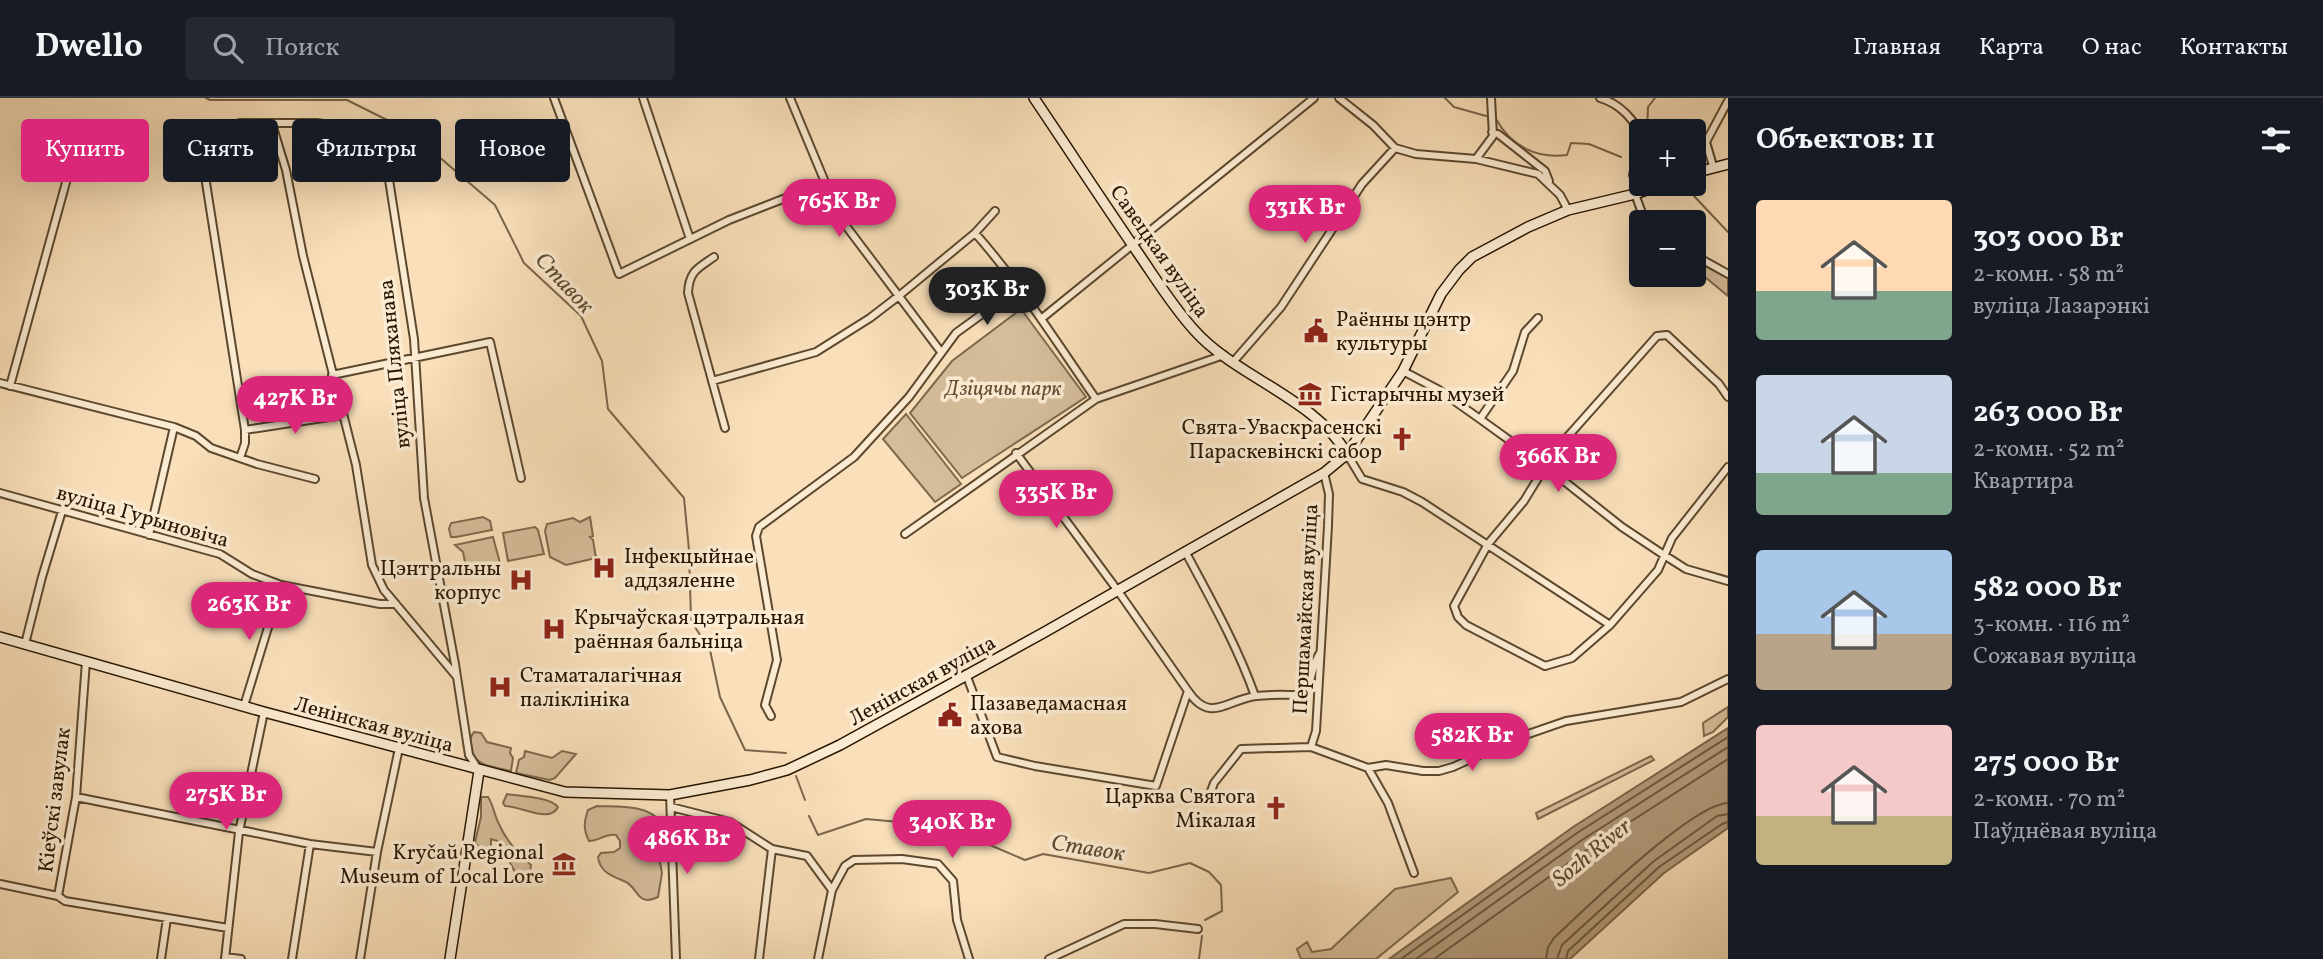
<!DOCTYPE html>
<html lang="ru">
<head>
<meta charset="utf-8">
<style>
  body { margin:0; font-family:Vollkorn,serif; background:#242831; color:#f1f3f6; height:100vh; display:flex; flex-direction:column; font-size:26px; white-space:nowrap }
  * { box-sizing:border-box; margin:0 }
  p { font-size:23px; color:#9ea1a6 }
  .icon { flex:none; width:38px; height:38px; fill:none; stroke:currentColor; stroke-width:2; stroke-linecap:round; stroke-linejoin:round }
  .map { position:relative; flex:1; overflow:hidden }
  .panel { display:flex; flex-direction:column; background:#171b24; width:595px }
  .panel>* { flex:none }
  .hud { position:absolute; left:21px; top:21px; width:665px; height:63px; display:flex; gap:14px }
  .fabs { position:absolute; left:1629px; top:21px; display:grid; gap:14px }
  .fabs a { display:grid; place-items:center; width:77px; height:77px; border-radius:7px; background:#171b24; box-shadow:0 7px 28px #0002; font-size:35px }
  .price { position:absolute; translate:-50% -60px; padding:0 16px; border-radius:24px; background:#db2777; color:#fff; font-size:23px; line-height:46px; filter:drop-shadow(0 2px 4px #0008) }
  .price::after { content:''; position:absolute; left:50%; top:42px; width:21px; height:16px; margin-left:-10px; background:inherit; clip-path:polygon(0 0,100% 0,50% 100%) }
  .price.on { background:#222; color:#fff }
  ul { padding:0; list-style:none }
  li { display:flex; align-items:center; gap:21px; height:175px; padding:0 28px }
  li span { display:grid; place-items:center; flex:none; width:196px; height:140px; border-radius:7px; color:#555 }
  li>.icon { margin-inline-start:auto }
  span .icon { width:84px; height:84px; fill:#fffc; stroke-width:1 }
  li b { font-size:30px }
  h2 { display:flex; justify-content:space-between; align-items:center; height:84px; padding:0 28px; font-size:30px }
  .chip { padding:0 24px; border-radius:7px; background:#171b24; box-shadow:0 7px 28px #0002; font-size:24px; line-height:63px }
  .chip.on { background:#db2777; color:#fff }
  header { display:flex; align-items:center; gap:42px; box-sizing:border-box; height:98px; padding:0 35px; background:#171b24; border-bottom:2px solid #363941 }
  header strong { font-size:33px }
  nav { display:flex; gap:38px; margin-inline-start:auto; font-size:24px }
  .search { width:490px; height:63px; background:#242831; display:flex; align-items:center; gap:18px; box-sizing:border-box; padding:0 24px; border-radius:7px; color:#9ea1a6; font-size:26px }
  main { display:flex; flex:1; min-height:0 }
  .map>svg:first-child { display:block }
  .green { fill:#d5bd9a; stroke:#7e694d; stroke-width:2 }
  .water { fill:#b29b7b; stroke:#7b654a; stroke-width:2 }
  .lines { fill:none; stroke-linecap:round; stroke-linejoin:round }
  .shore { stroke:#6d583e; stroke-width:2 }
  .stream { stroke:#7b654a; stroke-width:2 }
  .street-casing { stroke:#5c482e; stroke-width:10 }
  .secondary-casing { stroke:#281500; stroke-width:12 }
  .street { stroke:#fbebd2; stroke-width:6 }
  .secondary { stroke:#fbebd2; stroke-width:9 }
  .labels { text-anchor:middle; stroke-width:7; stroke-linejoin:round; paint-order:stroke }
  .street-label { font-size:21px; fill:#281500; stroke:#fbebd2 }
  .poi-label { font-size:21px; fill:#281500; stroke:#fbebd2; text-anchor:start }
  .park-label { font-size:21px; font-style:italic; fill:#655036; stroke:#fbebd2 }
  .water-label { font-size:23px; font-style:italic; fill:#5f4b31; stroke:#fbebd2 }
</style>
</head>
<body>
<header>
<strong>Dwello</strong>
<div class="search"><svg class="icon" aria-label="search" viewBox="0 0 24 24"><circle cx="10" cy="10" r="6"/><path d="M15 15l6 6"/></svg>Поиск</div>
<nav><a>Главная</a><a>Карта</a><a>О нас</a><a>Контакты</a></nav>
</header>
<main>
<div class="map">
<svg width="1728" height="861" viewBox="0 0 1728 861">
  <rect width="100%" height="100%" fill="#f9e0ba"/>
  <filter id="stains"><feTurbulence type="fractalNoise" baseFrequency=".00286" numOctaves="4"/><feColorMatrix values="0 0 0 0 .2 0 0 0 0 .09 0 0 0 0 .02 0 0 0 .5 -.17"/></filter>
  <radialGradient id="worn" r=".72"><stop offset=".6" stop-color="#630" stop-opacity="0"/><stop offset="1" stop-color="#630" stop-opacity=".3"/></radialGradient>
  <!-- green -->
  <path class="green" d="M1698,164L1728,180V198L1694,170Z
    M1021,211L1086,299L962,380L910,315L952,263Z
    M906,316L961,386L935,404L883,341Z
    M483,419L490,423L492,432L456,439H451L449,431L451,425Z
    M590,419L593,438L590,439L593,442L596,460L566,467L550,459L545,433L547,426L573,420L580,424Z
    M535,429L538,432L544,456L508,463L503,435Z
    M493,439L500,465L467,474L463,454L455,447Z
    M1728,609V619L1713,634L1704,638L1703,625Z
    M474,634L481,635L487,644L511,650L510,655L513,660L511,673C496,669 474,669 472,651C470,643 469,640 474,634Z
    M525,653L552,660L562,653L576,656L555,680L550,682L516,675L519,662L524,659Z
    M1651,658L1654,662L1538,721L1536,715Z
    M507,696C520,698 551,699 558,709C550,726 521,708 505,708L503,705Z
    M481,699H488C494,708 494,717 499,726C506,742 518,756 531,767L530,774L525,779L515,774L498,743L491,741V753L487,756L482,753L475,744L481,719Z
    M597,708C619,709 646,706 661,724L657,748L662,775L658,799C637,809 639,791 626,784C613,778 600,775 598,759L601,755L614,754L620,750V743L616,737C605,735 600,743 589,743C583,731 584,724 588,712Z
    M1451,780L1458,794L1376,861H1301L1297,851L1307,844L1312,854L1331,851L1395,791Z"/>
  <!-- water -->
  <path class="water" d="M1728,630V730L1664,775L1570,861H1389L1573,729Z"/>
  <g class="lines">
    <!-- shore -->
    <path class="shore" d="M1401,861L1577,735L1728,639
      M1416,861L1582,742L1728,649
      M1434,861L1588,751L1728,661
      M1546,861L1548,849L1554,840C1585,811 1692,706 1728,705
      M1557,861L1562,847L1654,763L1717,718L1728,716
      M1566,861L1568,853L1659,769L1722,726L1728,724"/>
    <!-- stream -->
    <path class="stream" d="M206,0L210,2H347L409,33L495,107L524,165L581,218L602,263L608,311L684,400L689,452L691,523L710,552L720,599L745,652L786,655
      M1445,0L1454,9L1486,18
      M1496,21C1511,48 1536,61 1567,57L1571,45L1589,46L1621,59
      M1647,33L1648,9L1655,0
      M1689,86L1694,98L1728,134
      M796,678L805,702
      M809,718L818,737L866,721L932,727L930,746L990,747L1025,762L1043,756L1149,775L1190,765L1209,774L1221,787L1222,813L1205,822
      M1199,861L1202,838"/>
    <!-- street casing -->
    <g class="street-casing">
      <path id="street" d="M554,0L619,176L729,122L824,85
        M643,0L690,141
        M790,0L840,120L941,254
        M1339,0L1373,27L1395,50L1416,56L1476,61L1538,76L1560,97L1568,112
        M1600,0C1618,5 1639,23 1640,43C1641,51 1635,68 1633,77
        M272,26L286,72L303,158L356,367L372,467L384,492L457,579
        M1492,34L1498,36L1545,73L1549,83
        M1476,61L1493,38L1491,0
        M1713,68L1706,44L1728,3
        M1635,96L1642,115L1654,124
        M975,135C1020,186 1057,245 1096,301
        M1694,157L1728,176
        M714,159C698,170 689,173 688,195L725,330
        M1041,221L1314,0
        M1234,263L1281,209L1362,86L1395,50
        M1403,273L1439,292L1480,321L1545,368L1622,429L1664,457L1686,471L1728,483
        M332,277L490,244L521,380
        M712,283L816,254L870,220L900,197L975,135L995,113
        M0,285L174,329L196,338L211,350L257,366L315,381
        M10,288L79,37
        M1728,299L1719,286L1667,237L1657,238L1554,354L1524,403L1488,446L1454,508L1458,519L1466,527L1545,568L1572,560L1610,527L1658,472L1672,440L1728,369
        M1480,321L1513,273L1525,234L1538,220
        M245,332L342,317
        M1016,355L1118,493L1188,593
        M1347,356L1362,381L1403,394L1422,404L1610,527
        M240,360L245,345V332L201,53L203,45L208,38L240,25H317L350,31L376,47L387,69L414,241L424,400L455,566L469,657L478,671
        M0,395L220,456L252,476L281,487L380,506H396
        M905,436L1096,301L1224,257
        M149,437L174,329
        M1185,453C1210,500 1237,547 1255,598
        M25,546L42,479L62,413
        M86,563L76,699L58,798L65,803L228,830
        M966,576L997,659L1035,668L1156,688L1188,593C1210,626 1226,602 1256,598C1271,596 1286,597 1301,597C1314,586 1310,569 1320,555
        M244,608L281,487
        M771,618L765,607L777,562L756,438L759,429L854,359L909,299L956,235L1018,190
        M1311,649L1316,633L1328,428L1329,396L1324,375
        M1368,670L1388,705L1414,775
        M670,697L676,861
        M76,699L310,746L377,754
        M1209,699L1214,685L1241,651L1311,649L1368,670L1386,667L1423,673H1439L1453,669L1514,641L1566,623L1681,604L1728,581
        M671,709L730,724L772,751L807,758L832,792
        M0,786L58,798
        M225,859L241,861
        M161,861L167,820
        M225,861L239,734L264,614
        M292,861L310,746
        M360,861L377,754L399,650
        M759,861L772,751
        M818,861L832,792L845,768L854,762L902,761L938,766L953,783L957,822L969,861
        M1049,861L1124,826H1155L1198,831"/>
    </g>
    <!-- secondary casing -->
    <g class="secondary-casing">
      <path id="secondary" d="M1034,0C1069,52 1103,104 1138,155C1156,181 1173,209 1195,233C1235,278 1317,302 1347,356
        M1694,75L1728,66
        M0,539L264,614L565,694L670,697L750,682L787,672L840,647L1043,535L1324,375L1347,356L1403,273L1441,196L1459,172L1472,159L1528,129L1568,112L1635,96L1663,86
        M450,861L479,673"/>
    </g>
    <!-- street -->
    <use href="#street" class="street"/>
    <!-- secondary -->
    <use href="#secondary" class="secondary"/>
  </g>
  <!-- icons -->
  <defs>
    <g id="civic-bare" transform="scale(1.89)"><path d="M-.6-6.5H3V-4.5H.6V-3L4-1V1h2V6H-6V1h2V-1L-.6-3ZM-1.2 2.5V6h2.4V2.5Z" fill="#8f2418" stroke="#fbebd2" stroke-width="2.5" paint-order="stroke"/></g>
    <g id="museum-bare" transform="scale(1.89)"><path d="M0-6L6-3V-2H-6V-3ZM-5-1h2V3h-2ZM-1-1h2V3h-2ZM3-1h2V3H3ZM-6 4H6V6H-6Z" fill="#8f2418" stroke="#fbebd2" stroke-width="2.5" paint-order="stroke"/></g>
    <g id="church-bare" transform="scale(1.89)"><path d="M-1.2-6h2.4v3.5h3.3v2.4h-3.3V6h-2.4V-.1h-3.3v-2.4h3.3Z" fill="#8f2418" stroke="#fbebd2" stroke-width="2.5" paint-order="stroke"/></g>
    <g id="hospital-bare" transform="scale(1.89)"><path d="M-5-5h3v3.5h4V-5h3V5h-3V1.5h-4V5h-3Z" fill="#8f2418" stroke="#fbebd2" stroke-width="2.5" paint-order="stroke"/></g>
  </defs>
  <g fill-rule="evenodd">
    <use href="#civic-bare" x="1316" y="233"/>
    <use href="#museum-bare" x="1310" y="296"/>
    <use href="#church-bare" x="1402" y="341"/>
    <use href="#hospital-bare" x="604" y="470"/>
    <use href="#hospital-bare" x="521" y="482"/>
    <use href="#hospital-bare" x="554" y="531"/>
    <use href="#hospital-bare" x="500" y="589"/>
    <use href="#civic-bare" x="950" y="617"/>
    <use href="#church-bare" x="1276" y="710"/>
    <use href="#museum-bare" x="564" y="766"/>
  </g>
  <g class="labels">
    <!-- street labels -->
    <g class="street-label">
      <text transform="translate(1160 153) rotate(55)" y="7">Савецкая вуліца</text>
      <text transform="translate(394 266) rotate(-96)" y="7">вуліца Пляханава</text>
      <text transform="translate(143 418) rotate(16)" y="7">вуліца Гурыновіча</text>
      <text transform="translate(1305 511) rotate(-87)" y="7">Першамайская вуліца</text>
      <text transform="translate(922 582) rotate(-29)" y="7">Ленінская вуліца</text>
      <text transform="translate(374 626) rotate(15)" y="7">Ленінская вуліца</text>
      <text transform="translate(54 702) rotate(-83)" y="7">Кіеўскі завулак</text>
    </g>
    <!-- poi labels -->
    <g class="poi-label">
      <text x="1336" y="228">Раённы цэнтр<tspan x="1336" dy="24">культуры</tspan></text>
      <text x="1330" y="303">Гістарычны музей</text>
      <text x="1382" y="336" text-anchor="end">Свята-Уваскрасенскі<tspan x="1382" dy="24">Параскевінскі сабор</tspan></text>
      <text x="624" y="465">Інфекцыйнае<tspan x="624" dy="24">аддзяленне</tspan></text>
      <text x="501" y="477" text-anchor="end">Цэнтральны<tspan x="501" dy="24">корпус</tspan></text>
      <text x="574" y="526">Крычаўская цэтральная<tspan x="574" dy="24">раённая бальніца</tspan></text>
      <text x="520" y="584">Стаматалагічная<tspan x="520" dy="24">паліклініка</tspan></text>
      <text x="970" y="612">Пазаведамасная<tspan x="970" dy="24">ахова</tspan></text>
      <text x="1256" y="705" text-anchor="end">Царква Святога<tspan x="1256" dy="24">Мікалая</tspan></text>
      <text x="544" y="761" text-anchor="end">Kryčaŭ Regional<tspan x="544" dy="24">Museum of Local Lore</tspan></text>
    </g>
    <!-- park labels -->
    <g class="park-label">
      <text x="1003" y="297">Дзіцячы парк</text>
    </g>
    <!-- water labels -->
    <g class="water-label">
      <text transform="translate(565 184) rotate(47)" y="8">Ставок</text>
      <text transform="translate(1088 749) rotate(9)" y="8">Ставок</text>
      <text transform="translate(1591 754) rotate(-39)" y="8">Sozh River</text>
    </g>
  </g>
  <rect width="100%" height="100%" filter="url(#stains)"/>
  <rect width="100%" height="100%" fill="url(#worn)"/>
</svg>
<div class="fabs">
<a>+</a>
<a>−</a>
</div>
<b class="price" style="left:839px;top:141px">765K Br</b>
<b class="price" style="left:1305px;top:147px">331K Br</b>
<b class="price on" style="left:987px;top:229px">303K Br</b>
<b class="price" style="left:295px;top:338px">427K Br</b>
<b class="price" style="left:1558px;top:396px">366K Br</b>
<b class="price" style="left:1056px;top:432px">335K Br</b>
<b class="price" style="left:249px;top:544px">263K Br</b>
<b class="price" style="left:1472px;top:675px">582K Br</b>
<b class="price" style="left:226px;top:734px">275K Br</b>
<b class="price" style="left:952px;top:762px">340K Br</b>
<b class="price" style="left:687px;top:778px">486K Br</b>
<div class="hud">
<a class="chip on">Купить</a>
<a class="chip">Снять</a>
<a class="chip">Фильтры</a>
<a class="chip">Новое</a>
</div>
</div>
<section class="panel">
<h2>Объектов: 11<svg class="icon" aria-label="filters" viewBox="0 0 24 24"><path d="M4 7h16M4 17h16"/><circle cx="9" cy="7" r="2"/><circle cx="15" cy="17" r="2"/></svg></h2>
<ul>
<li><span style="background:linear-gradient(#ffd9b3 65%,#7fa58c 0)"><svg class="icon" aria-label="home" viewBox="0 0 24 24"><path d="M3 11l9-7 9 7M6 9v11h12V9"/></svg></span><div><b>303 000 Br</b><p>2-комн. · 58 m²</p><p>вуліца Лазарэнкі</p></div></li>
<li><span style="background:linear-gradient(#c9d6e8 70%,#7fa58c 0)"><svg class="icon" aria-label="home" viewBox="0 0 24 24"><path d="M3 11l9-7 9 7M6 9v11h12V9"/></svg></span><div><b>263 000 Br</b><p>2-комн. · 52 m²</p><p>Квартира</p></div></li>
<li><span style="background:linear-gradient(#a9c7e8 60%,#b9a48a 0)"><svg class="icon" aria-label="home" viewBox="0 0 24 24"><path d="M3 11l9-7 9 7M6 9v11h12V9"/></svg></span><div><b>582 000 Br</b><p>3-комн. · 116 m²</p><p>Сожавая вуліца</p></div></li>
<li><span style="background:linear-gradient(#f6c9c9 65%,#c2b280 0)"><svg class="icon" aria-label="home" viewBox="0 0 24 24"><path d="M3 11l9-7 9 7M6 9v11h12V9"/></svg></span><div><b>275 000 Br</b><p>2-комн. · 70 m²</p><p>Паўднёвая вуліца</p></div></li>
</ul>
</section>
</main>
</body>
</html>
